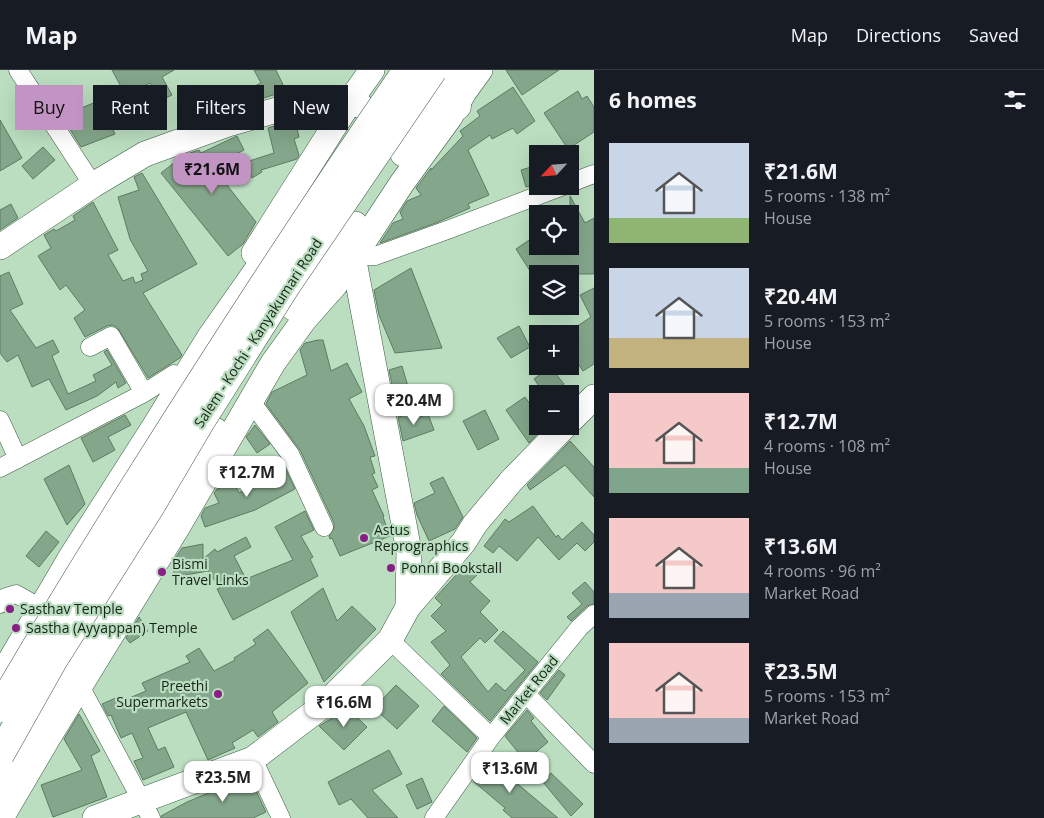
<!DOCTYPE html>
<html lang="en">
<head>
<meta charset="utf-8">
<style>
  body { margin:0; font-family:"Open Sans",sans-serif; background:#20242c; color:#f1f3f6; height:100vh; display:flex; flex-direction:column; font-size:19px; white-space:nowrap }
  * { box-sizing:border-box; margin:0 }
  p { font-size:16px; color:#9ea1a6 }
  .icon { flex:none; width:28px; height:28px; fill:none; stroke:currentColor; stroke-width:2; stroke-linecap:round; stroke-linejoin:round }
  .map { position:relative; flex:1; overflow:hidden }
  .panel { display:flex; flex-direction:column; background:#171b24; width:450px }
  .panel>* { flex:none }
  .guide { position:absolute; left:15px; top:15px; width:475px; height:45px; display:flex; gap:10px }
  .needle { width:32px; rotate:244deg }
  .buttons { position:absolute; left:529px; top:75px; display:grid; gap:10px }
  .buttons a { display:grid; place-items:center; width:50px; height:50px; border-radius:0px; background:#171b24; box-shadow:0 5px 20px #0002; font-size:25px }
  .price { position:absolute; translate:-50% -42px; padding:0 11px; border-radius:10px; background:#fff; color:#222; font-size:16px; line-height:32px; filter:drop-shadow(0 1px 2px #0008) }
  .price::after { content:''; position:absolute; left:50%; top:30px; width:15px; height:11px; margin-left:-8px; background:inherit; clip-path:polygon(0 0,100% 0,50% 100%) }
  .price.on { background:#c294c3; color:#111 }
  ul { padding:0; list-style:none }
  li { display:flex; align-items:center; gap:15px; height:125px; padding:0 15px }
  li span { display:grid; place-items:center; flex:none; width:140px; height:100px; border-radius:0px; color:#555 }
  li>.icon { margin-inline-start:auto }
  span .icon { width:60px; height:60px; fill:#fffc; stroke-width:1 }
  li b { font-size:21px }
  h2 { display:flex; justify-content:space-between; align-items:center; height:60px; padding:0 15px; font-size:21px }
  .chip { padding:0 18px; border-radius:0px; background:#171b24; box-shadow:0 5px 20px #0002; font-size:18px; line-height:45px }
  .chip.on { background:#c294c3; color:#111 }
  header { display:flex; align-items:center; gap:30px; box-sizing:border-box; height:70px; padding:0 25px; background:#171b24; border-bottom:1px solid #363941 }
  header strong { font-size:24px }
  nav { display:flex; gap:28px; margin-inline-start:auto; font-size:18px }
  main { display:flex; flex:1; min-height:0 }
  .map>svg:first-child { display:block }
  .building { fill:#84a68a; stroke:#5c7c61 }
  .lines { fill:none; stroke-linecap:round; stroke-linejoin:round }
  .street-casing { stroke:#3c5b41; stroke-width:19 }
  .secondary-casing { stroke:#3c5b41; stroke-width:26 }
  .primary-casing { stroke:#3c5b41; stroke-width:29 }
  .street { stroke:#fff; stroke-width:18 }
  .secondary { stroke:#fff; stroke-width:25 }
  .primary { stroke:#fff; stroke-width:28 }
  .highway-bridge-casing { stroke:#3c5b41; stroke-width:29; stroke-linecap:butt }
  .highway-bridge { stroke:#fff; stroke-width:28 }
  .poi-dot { fill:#881f85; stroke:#bbdec0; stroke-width:2 }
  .labels { text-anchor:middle; stroke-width:4.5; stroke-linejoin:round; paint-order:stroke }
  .street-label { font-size:14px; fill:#162318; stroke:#bbdec0 }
  .poi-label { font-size:14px; fill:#162318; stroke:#bbdec0; text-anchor:start }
</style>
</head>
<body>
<header>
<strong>Map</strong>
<nav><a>Map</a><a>Directions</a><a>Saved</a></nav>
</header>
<main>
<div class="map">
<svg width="594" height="748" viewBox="0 0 594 748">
  <rect width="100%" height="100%" fill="#bbdec0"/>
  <!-- building -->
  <path class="building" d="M112,0H174L162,7L172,25L160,31L150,13L126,26Z
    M254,0H276L286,21L238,36L233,26L261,13Z
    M506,0H559L522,25Z
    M513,17L535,51L517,64L513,58L492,69L490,65L468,80L489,125L468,134L470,138L436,153L380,173L393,153L403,149L400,142L407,131L421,125L416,118L431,98V100L463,66L460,61L480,46L477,41Z
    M217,19L227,39L210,45L201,27Z
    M578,21L582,29L587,26L594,37V62L568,79L544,43Z
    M101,30L115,64L81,77L71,61L64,45Z
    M0,50L22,88L0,101Z
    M295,50L299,67L294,69L299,85L297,89L261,100L262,102L252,108L243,93L274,83L268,58Z
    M237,66L244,80L212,96L256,152L243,174L228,186L161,103L184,85L199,80L201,83Z
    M43,77L55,90L33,109L22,96Z
    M538,95V114L526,117L521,100Z
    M142,103L197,194L143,223L182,285L180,288L148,308L117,257L112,255L107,256L85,267L74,248L85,240L66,215L60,220L38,186L51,178L44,165L54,159L56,161L75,150L73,146L93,132L118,180L108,185L123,211L133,207L135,213L143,210L141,204L148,201L130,169L118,127L139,120L134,107Z
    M570,126L585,153L594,148V204H532L516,179L538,164V176H570Z
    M11,134L18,148L0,160V140Z
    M411,198L442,278L395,283L379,245L374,220Z
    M9,202L23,234L10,240L36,278L53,270L59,282L52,286L68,324L96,311L93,305L112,295L104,282L107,280L126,313L118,318L116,312L97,326L66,340L49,309L32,317L18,285L7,292L0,283V206Z
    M594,218V294L583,301L570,282V261L591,247L580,225Z
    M519,256L530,277L511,288L497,268Z
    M318,270H323L331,301L347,293L362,322L349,329L364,356L375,386L370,387L375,403L372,404L378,417L372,420L384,446L383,447L390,466L340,486L332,468L330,469L329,466L334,458V453L300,380L266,334L272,322L307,305L300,280L305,273Z
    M402,296L409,320L394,324L389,300Z
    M550,297L564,314L552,324H545L534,309Z
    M525,327L538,345V356H545L529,373L506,340Z
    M485,340L499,369L478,380L463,351Z
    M413,343L415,349L428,344L434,360L403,371L398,347Z
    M125,345L131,355L108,367L115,380L93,392L81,368Z
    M255,355L270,374L257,383L246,367Z
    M570,371L594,397V427L565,395L530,420L527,415Z
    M69,395L85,434L67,455L44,409Z
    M285,398L295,419L255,440L205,457L201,446L205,438L219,433L214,423L217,419L233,411L239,423Z
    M443,407L463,447L455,459L429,471L417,445L414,433L435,423L430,413Z
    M533,436L556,467L558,465L562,470L582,452L594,465V472L585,481L577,473L559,490L538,467L517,491L499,476L493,483L484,476L505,449L509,452Z
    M305,441L314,460L301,466L313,487L310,489L318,506L233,550L217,519L220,518L208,501L175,507L172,493L182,478L203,474V489L215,479L217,482L246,467L251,477L234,486L246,509L293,490L275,457Z
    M46,461L59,472L39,497L26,486Z
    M469,491L480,502L470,512L490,531L480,542L498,560L485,573L480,568L461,587L488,622L496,613L505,621L525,600L494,571L503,561L538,592L490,651L441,604L450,595L431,572L446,561L431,546L442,535L435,528Z
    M585,512L594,522V534L587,536L571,551L567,547L582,534L572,523Z
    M323,518L337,551L352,536L376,559L324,612L291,542Z
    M139,547L148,561L130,573L126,568Z
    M268,559L308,613L272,642L278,652L258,667L253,660L232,673L235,678L208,690L186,642L148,658L158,680L165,677L174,697L143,710L134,691L143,688L132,663L121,668L111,645L108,646L102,634L118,627L120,632L146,621L142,613L190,592L186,586L199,578L214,601L235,590L234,588L256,574L253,570Z
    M559,600L565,605L547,630L540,623Z
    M396,615L419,636L397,659L374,638Z
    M344,635L367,657L344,680L319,656L339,644L338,642Z
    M444,636L477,668L467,682L432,651Z
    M527,640L534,648L531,651L548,672L525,691L505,666Z
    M79,644L100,681L91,686L107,727L53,747L41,715L82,700L64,669Z
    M389,680L402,704L372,720L398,748H368L351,729L339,735L328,712Z
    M488,689L558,748H512L503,740L505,738L473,711Z
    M551,703L583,734L571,746L543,712Z
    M249,706L266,742L253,748H162L161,746L187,732Z
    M422,708L432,732L417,739L406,715Z"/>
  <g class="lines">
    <!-- street casing -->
    <g class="street-casing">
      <path id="street" d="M18,0L93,115
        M570,113L594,104
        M353,186H375L450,159L563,116
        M90,277L111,266L144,323
        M250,330L290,384L324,457
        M0,350L18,389
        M0,398L144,323L174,304
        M0,534L6,527L16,524L32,533
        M390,570L491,667
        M80,616L151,748
        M526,624L594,694
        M253,689L281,748
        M434,748L491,667L579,558L594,544"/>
    </g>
    <!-- secondary casing -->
    <g class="secondary-casing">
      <path id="secondary" d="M403,84L446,23L453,6L458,0
        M0,177L93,115L145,84L228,54L312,30L352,28L361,36
        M254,183L352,28L372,0
        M353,186L409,481L408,537
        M293,238L311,217L355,154
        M570,351L594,327
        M0,608L71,487L154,357L209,268L277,171
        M0,715L68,594L215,360
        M1,748L48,668L177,458L273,293L304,250L335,215L402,113L450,47L464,22L480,0
        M95,748L253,689L325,634L390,570L408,537L463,473L475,454L512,410L565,356"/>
    </g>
    <!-- primary casing -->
    <g class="primary-casing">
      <path id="primary" d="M425,0L457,36"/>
    </g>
    <!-- street -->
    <use href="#street" class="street"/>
    <!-- secondary -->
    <use href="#secondary" class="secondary"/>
    <!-- primary -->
    <use href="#primary" class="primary"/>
    <!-- highway-bridge casing -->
    <g class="highway-bridge-casing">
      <path id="highway-bridge" d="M0,638C47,557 96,477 146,398C231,263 317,131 407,0
        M0,685L54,589L152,434L201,351L286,216L433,0"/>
    </g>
    <!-- highway-bridge -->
    <use href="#highway-bridge" class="highway-bridge"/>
  </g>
  <!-- markers -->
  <g class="poi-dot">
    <circle cx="364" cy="468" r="5"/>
    <circle cx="391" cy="498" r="5"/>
    <circle cx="162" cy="502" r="5"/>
    <circle cx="10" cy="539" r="5"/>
    <circle cx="16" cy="558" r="5"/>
    <circle cx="218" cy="624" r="5"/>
  </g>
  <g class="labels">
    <!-- street labels -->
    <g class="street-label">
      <text transform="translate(258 263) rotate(-57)" y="5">Salem - Kochi - Kanyakumari Road</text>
      <text transform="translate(529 620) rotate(-51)" y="5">Market Road</text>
    </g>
    <!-- poi labels -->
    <g class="poi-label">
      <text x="374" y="465">Astus<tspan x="374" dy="16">Reprographics</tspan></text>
      <text x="172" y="499">Bismi<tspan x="172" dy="16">Travel Links</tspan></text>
      <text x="401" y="503">Ponni Bookstall</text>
      <text x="20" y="544">Sasthav Temple</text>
      <text x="26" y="563">Sastha (Ayyappan) Temple</text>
      <text x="208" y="621" text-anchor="end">Preethi<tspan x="208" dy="16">Supermarkets</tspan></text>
    </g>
  </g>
</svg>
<div class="buttons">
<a><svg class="needle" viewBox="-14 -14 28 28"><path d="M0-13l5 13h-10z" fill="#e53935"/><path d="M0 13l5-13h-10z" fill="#9ea1a6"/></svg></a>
<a><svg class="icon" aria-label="locate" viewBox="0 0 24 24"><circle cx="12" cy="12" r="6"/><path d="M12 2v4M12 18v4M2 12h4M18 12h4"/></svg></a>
<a><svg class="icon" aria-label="layers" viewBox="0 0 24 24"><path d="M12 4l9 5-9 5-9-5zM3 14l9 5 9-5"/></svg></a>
<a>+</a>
<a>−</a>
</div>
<b class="price on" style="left:212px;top:125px">₹21.6M</b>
<b class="price" style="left:414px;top:356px">₹20.4M</b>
<b class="price" style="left:247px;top:428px">₹12.7M</b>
<b class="price" style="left:344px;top:658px">₹16.6M</b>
<b class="price" style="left:510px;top:724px">₹13.6M</b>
<b class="price" style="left:223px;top:733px">₹23.5M</b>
<div class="guide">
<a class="chip on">Buy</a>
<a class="chip">Rent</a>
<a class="chip">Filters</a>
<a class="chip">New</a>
</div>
</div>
<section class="panel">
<h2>6 homes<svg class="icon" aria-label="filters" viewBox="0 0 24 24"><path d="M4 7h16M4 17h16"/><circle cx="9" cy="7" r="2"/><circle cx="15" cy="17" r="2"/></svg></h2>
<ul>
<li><span style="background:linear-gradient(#c9d6e8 75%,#8fb573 0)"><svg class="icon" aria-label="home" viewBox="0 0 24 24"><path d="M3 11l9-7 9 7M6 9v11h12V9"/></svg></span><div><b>₹21.6M</b><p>5 rooms · 138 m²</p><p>House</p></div></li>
<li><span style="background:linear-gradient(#c9d6e8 70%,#c2b280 0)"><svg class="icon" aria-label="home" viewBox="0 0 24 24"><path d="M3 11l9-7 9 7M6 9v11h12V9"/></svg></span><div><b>₹20.4M</b><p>5 rooms · 153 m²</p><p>House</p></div></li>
<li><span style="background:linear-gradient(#f6c9c9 75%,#7fa58c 0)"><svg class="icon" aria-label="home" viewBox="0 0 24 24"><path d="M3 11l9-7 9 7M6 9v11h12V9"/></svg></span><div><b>₹12.7M</b><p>4 rooms · 108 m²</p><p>House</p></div></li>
<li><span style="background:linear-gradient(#f6c9c9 75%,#9aa5b1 0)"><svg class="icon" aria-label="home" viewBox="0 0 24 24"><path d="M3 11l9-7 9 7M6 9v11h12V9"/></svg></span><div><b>₹13.6M</b><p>4 rooms · 96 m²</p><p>Market Road</p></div></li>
<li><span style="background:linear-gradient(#f6c9c9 75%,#9aa5b1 0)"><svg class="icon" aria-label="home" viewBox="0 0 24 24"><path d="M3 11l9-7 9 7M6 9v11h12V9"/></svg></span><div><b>₹23.5M</b><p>5 rooms · 153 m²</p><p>Market Road</p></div></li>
</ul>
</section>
</main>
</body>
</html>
